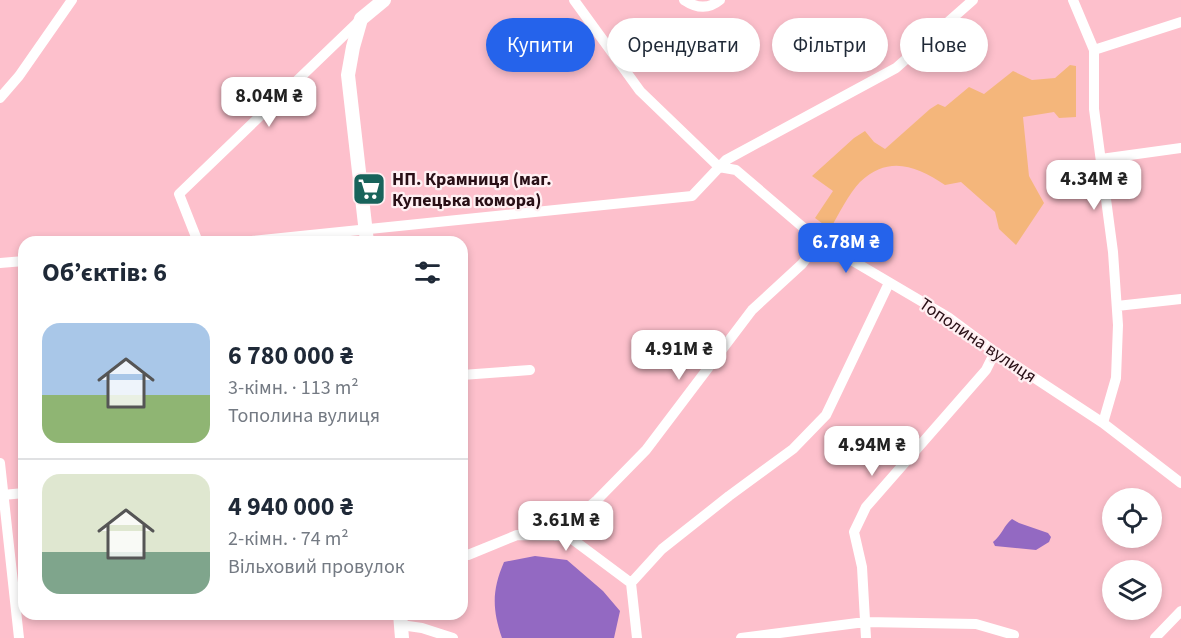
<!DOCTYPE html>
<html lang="uk">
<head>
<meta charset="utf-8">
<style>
  body { margin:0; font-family:"Source Sans 3",sans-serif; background:#f2f2f3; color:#1f2937; height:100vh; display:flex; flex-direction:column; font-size:22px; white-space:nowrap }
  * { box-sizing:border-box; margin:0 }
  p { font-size:20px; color:#747a83 }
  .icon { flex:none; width:33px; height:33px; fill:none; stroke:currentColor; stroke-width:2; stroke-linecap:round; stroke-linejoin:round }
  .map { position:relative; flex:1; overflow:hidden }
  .drawer { position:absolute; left:18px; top:236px; width:450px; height:384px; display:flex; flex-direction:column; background:#fff; border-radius:18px; box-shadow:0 3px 9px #0003 }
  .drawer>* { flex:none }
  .guide { position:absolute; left:486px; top:18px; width:570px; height:54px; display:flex; gap:12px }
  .fabs { position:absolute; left:1102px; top:488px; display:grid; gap:12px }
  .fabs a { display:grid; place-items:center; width:60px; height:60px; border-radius:50%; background:#fff; box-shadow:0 3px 9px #0003; font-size:30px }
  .price { position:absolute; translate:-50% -51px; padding:0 14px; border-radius:12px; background:#fff; color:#222; font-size:20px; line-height:39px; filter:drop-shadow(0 2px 3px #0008) }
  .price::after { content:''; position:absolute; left:50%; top:36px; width:18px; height:14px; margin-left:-9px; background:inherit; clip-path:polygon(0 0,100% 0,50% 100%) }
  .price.active { background:#2563eb; color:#fff }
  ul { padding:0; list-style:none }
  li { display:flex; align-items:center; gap:18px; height:150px; padding:0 24px }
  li+li { border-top:2px solid #e0e1e3 }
  li span { display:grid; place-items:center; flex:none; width:168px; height:120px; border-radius:18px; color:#555 }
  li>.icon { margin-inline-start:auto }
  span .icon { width:72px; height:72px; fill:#fffc; stroke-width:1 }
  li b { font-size:26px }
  h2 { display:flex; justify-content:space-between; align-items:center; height:72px; padding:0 24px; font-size:26px }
  .chip { padding:0 21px; border-radius:27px; background:#fff; box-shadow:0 3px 9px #0003; font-size:21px; line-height:54px }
  .chip.active { background:#2563eb; color:#fff }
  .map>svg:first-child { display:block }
  .green { fill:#f4b67b }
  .water { fill:#9369c2 }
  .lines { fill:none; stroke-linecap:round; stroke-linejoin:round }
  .minor { stroke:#fff; stroke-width:10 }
  .tertiary { stroke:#fff; stroke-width:14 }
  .labels { text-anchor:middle; stroke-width:4.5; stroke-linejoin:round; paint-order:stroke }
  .poi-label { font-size:18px; font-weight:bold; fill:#290f16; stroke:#ffeff2; text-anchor:start }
  .street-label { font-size:18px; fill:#290f16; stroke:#ffeff2 }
</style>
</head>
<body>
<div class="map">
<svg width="1181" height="638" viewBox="0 0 1181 638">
  <rect width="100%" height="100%" fill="#fdc0cc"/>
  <!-- green -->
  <path class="green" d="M1070,65L1076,66V117L1059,118L1054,112L1023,117L1029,176L1044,203L1016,245L999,229L995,212L961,182L945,185C916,166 889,155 860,182C849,193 838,216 830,229L815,218L833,191L812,176L854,138L865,131L874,142L885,149L930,109L938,104L945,107L969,87L984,94L1013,71L1032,80L1055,78Z"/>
  <!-- water -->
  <path class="water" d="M1012,519L1019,523L1048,533L1051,537L1049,542L1036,550L995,546L993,542C1002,535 1004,525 1012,519Z
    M535,556L567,560L603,591L620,611L614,638H502C492,609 492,590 504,562Z"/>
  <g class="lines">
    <!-- minor -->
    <path class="minor" d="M574,0L640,91L719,167L736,170L819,241L948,317L995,352L1103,423L1181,483
      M684,0C696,8 708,10 720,0
      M1073,0L1094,50V109L1113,252L1118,325L1116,378L1103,423
      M1094,50L1181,22
      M0,98L19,76L72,0
      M1101,159L1181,148
      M198,242L179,194L360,20
      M242,242L692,196L726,160L896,68L973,0
      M0,263L24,261
      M1117,306L1181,299
      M462,375L530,370
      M0,463L19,638
      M3,495L24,493
      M555,536L597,500L646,450L752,310L802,264L819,241
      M462,552L468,555L517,535L568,536L631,583L637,638
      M631,583L662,549L729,496L793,449L826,415L889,283
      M401,625L422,628L453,638
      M741,638L865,622L976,624L1014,635
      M866,638L862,567L854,532L866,507L986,370L995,352
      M1155,638L1181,611"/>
    <!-- tertiary -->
    <path class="tertiary" d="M367,242L348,75L353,47L361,19L384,0
      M400,614L402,638"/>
  </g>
  <!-- icons -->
  <defs>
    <g id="supermarket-square" transform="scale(1.725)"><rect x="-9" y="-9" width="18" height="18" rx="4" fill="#18635b" stroke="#ffeff2"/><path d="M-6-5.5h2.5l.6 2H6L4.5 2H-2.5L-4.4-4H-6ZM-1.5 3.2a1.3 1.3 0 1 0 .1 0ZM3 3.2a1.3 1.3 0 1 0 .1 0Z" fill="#fff"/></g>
  </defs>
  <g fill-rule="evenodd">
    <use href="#supermarket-square" x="369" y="189"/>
  </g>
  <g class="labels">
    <!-- poi labels -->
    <g class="poi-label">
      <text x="392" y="185">НП. Крамниця (маг.<tspan x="392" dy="21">Купецька комора)</tspan></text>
    </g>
    <!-- street labels -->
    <g class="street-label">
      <text transform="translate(978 340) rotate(34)" y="6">Тополина вулиця</text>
    </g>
  </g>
</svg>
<div class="fabs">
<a><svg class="icon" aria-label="locate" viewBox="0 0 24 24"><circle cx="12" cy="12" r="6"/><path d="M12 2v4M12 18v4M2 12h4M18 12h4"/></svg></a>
<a><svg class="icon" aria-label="layers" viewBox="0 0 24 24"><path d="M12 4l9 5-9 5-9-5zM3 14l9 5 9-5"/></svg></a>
</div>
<b class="price" style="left:269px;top:128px">8.04M ₴</b>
<b class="price" style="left:1094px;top:211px">4.34M ₴</b>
<b class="price active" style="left:846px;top:274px">6.78M ₴</b>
<b class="price" style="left:679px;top:381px">4.91M ₴</b>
<b class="price" style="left:872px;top:477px">4.94M ₴</b>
<b class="price" style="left:566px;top:552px">3.61M ₴</b>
<div class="guide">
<a class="chip active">Купити</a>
<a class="chip">Орендувати</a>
<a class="chip">Фільтри</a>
<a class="chip">Нове</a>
</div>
<section class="drawer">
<h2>Об’єктів: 6<svg class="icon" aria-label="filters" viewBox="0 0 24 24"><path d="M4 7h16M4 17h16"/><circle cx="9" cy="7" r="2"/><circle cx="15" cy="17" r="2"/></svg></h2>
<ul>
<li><span style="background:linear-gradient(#a9c7e8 60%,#8fb573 0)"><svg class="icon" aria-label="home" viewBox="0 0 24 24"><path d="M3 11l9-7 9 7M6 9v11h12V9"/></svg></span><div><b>6 780 000 ₴</b><p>3-кімн. · 113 m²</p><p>Тополина вулиця</p></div></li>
<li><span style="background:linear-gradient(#dfe7d0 65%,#7fa58c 0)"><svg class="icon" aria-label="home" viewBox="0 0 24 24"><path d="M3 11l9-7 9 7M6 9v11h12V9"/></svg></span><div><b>4 940 000 ₴</b><p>2-кімн. · 74 m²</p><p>Вільховий провулок</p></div></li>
</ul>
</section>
</div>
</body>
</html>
